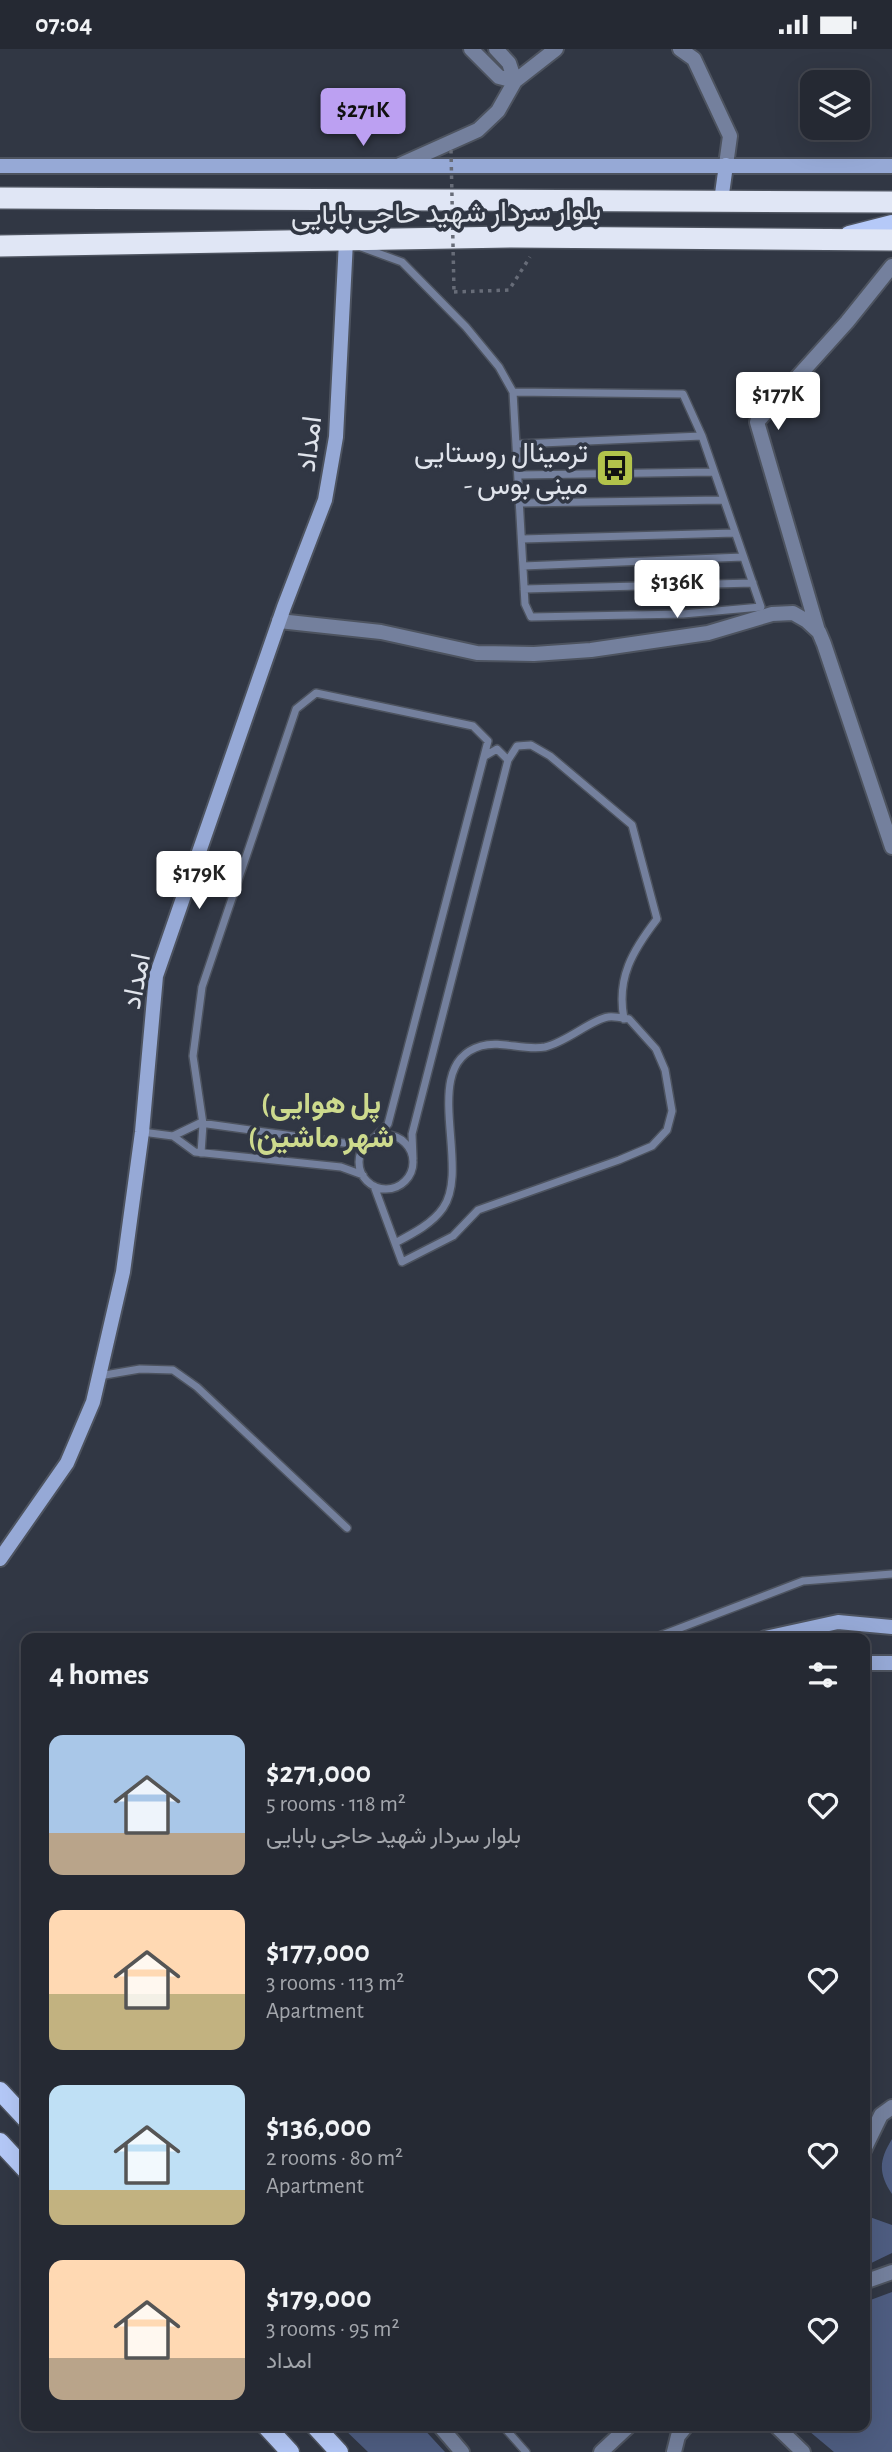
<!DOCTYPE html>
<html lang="en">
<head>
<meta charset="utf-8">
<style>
  body { margin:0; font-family:"Alegreya Sans",Vazirmatn,sans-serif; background:#2d313b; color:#f1f3f6; height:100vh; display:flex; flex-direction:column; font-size:26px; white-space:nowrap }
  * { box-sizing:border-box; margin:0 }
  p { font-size:23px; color:#a3a6ac }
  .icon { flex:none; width:38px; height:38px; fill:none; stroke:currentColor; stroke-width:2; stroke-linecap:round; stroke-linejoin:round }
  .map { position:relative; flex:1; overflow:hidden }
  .drawer { position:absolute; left:21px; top:1584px; width:849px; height:798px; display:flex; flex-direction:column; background:#252933; border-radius:14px; box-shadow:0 7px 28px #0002,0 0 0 2px #42454e }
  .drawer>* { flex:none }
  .fabs { position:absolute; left:800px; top:21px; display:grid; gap:14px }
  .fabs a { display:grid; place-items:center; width:70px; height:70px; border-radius:14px; background:#252933; box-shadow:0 7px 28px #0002,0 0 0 2px #42454e; font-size:35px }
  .price { position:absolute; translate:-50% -60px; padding:0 16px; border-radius:7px; background:#fff; color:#222; font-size:23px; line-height:46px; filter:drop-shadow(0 2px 4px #0008) }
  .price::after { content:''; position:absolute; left:50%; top:42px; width:21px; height:16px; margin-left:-10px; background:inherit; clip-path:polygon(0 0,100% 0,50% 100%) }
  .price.current { background:#bca0f2; color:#111 }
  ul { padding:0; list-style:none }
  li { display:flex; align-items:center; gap:21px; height:175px; padding:0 28px }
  li span { display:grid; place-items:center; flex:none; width:196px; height:140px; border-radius:14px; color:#555 }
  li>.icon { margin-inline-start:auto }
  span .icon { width:84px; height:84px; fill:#fffc; stroke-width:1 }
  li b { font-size:30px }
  h2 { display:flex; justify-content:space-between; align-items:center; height:84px; padding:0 28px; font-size:30px }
  .status { display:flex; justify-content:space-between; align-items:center; height:49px; padding:0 35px; background:#252933; direction:ltr }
  .status svg { height:19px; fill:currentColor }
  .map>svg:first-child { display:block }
  .green { fill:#4e5d81 }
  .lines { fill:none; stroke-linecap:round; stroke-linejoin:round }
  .lane-casing { stroke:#4d535f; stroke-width:10 }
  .street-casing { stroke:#4d535f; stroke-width:18 }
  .secondary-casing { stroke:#4d535f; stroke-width:18 }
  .primary-casing { stroke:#4d535f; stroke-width:21 }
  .highway-casing { stroke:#4d535f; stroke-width:24 }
  .path { stroke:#676c78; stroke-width:3.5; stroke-dasharray:3.5 5; stroke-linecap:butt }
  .lane { stroke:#74809d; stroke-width:7 }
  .street { stroke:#74809d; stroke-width:14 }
  .secondary { stroke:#96a9d6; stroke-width:14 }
  .primary { stroke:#b5c9f8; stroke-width:18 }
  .highway { stroke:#e0e6f5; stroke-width:21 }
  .path-bridge { stroke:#676c78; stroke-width:3.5; stroke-dasharray:3.5 5; stroke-linecap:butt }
  .labels { text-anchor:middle; stroke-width:7; stroke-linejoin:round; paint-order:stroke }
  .street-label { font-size:28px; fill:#e0e4ec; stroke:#313744 }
  .poi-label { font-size:28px; fill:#e0e4ec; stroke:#313744; text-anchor:end }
  .neighbourhood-label { font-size:30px; font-weight:bold; fill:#cdda8d; stroke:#313744 }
</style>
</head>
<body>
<div class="status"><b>07:04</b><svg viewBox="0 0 49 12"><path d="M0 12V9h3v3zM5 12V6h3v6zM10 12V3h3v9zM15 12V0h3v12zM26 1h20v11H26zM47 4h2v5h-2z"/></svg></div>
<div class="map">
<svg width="892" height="2403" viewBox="0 0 892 2403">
  <rect width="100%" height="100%" fill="#313744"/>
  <!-- green -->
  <path class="green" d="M892,2090V2145C878,2124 879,2111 892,2090Z
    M864,2166L892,2176V2204L865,2217Z
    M892,2243V2403H834L803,2377L864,2376L865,2253Z
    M341,2377H421L445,2403H368Z"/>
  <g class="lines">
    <!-- lane casing -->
    <g class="lane-casing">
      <path id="lane" d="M361,198L402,213L466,278L499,318L513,343L525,555L531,568L683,565L761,558L702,387L683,345L513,343
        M518,395L702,387
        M519,426L713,423
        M520,454L723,451
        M522,490L735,484
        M523,517L743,508
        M524,540L753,534
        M485,707L497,700L508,711
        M142,1083L173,1087
        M359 1113a27 27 0 1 1 54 0a27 27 0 1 1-54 0Z
        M201,1104L203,1075L193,1007L202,938L296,660L316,644L473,677L488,692L388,1075L373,1090
        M413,1110L412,1085L508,711L517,697L531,696L550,707L632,776L657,870C633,901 616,929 624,970
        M363,1126L341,1118L195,1103L173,1087L200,1074L344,1094L369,1093
        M374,1137L402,1213L453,1187L478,1161L619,1111L652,1097L667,1081L672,1062L665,1021L656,1000L629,970C623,969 614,967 608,968C592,970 567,993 545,998C524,1002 501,991 481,997C418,1015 472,1118 443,1159C432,1175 412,1185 395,1194
        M99,1327L140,1320L173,1321L197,1338L347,1479
        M654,1589L803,1532L892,1525
        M502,2376L526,2403"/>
    </g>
    <!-- street casing -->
    <g class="street-casing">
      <path id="street" d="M471,0L499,28L515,32
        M496,0L509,14L515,32
        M680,0L694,10L730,87L726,116
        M400,116L478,81L498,62L515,32L556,0
        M279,572L381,583L477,604L534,605L591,601L708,584L772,565L793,564L807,572L819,583L824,595L892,798
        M818,582L757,373L847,273L892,217
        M864,2101L881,2066L892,2058
        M864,2233L892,2223
        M439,2376L462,2403
        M775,2376L803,2403
        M601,2403L630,2376
        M674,2403L678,2387L687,2376"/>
    </g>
    <!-- secondary casing -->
    <g class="secondary-casing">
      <path id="secondary" d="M0,117H892
        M721,152L726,116
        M0,1510L67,1414L93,1353L123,1223L142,1083L156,927L284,558L325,451L336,388L346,192
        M765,1589L838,1573L892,1578
        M864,1614H892"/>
    </g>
    <!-- primary casing -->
    <g class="primary-casing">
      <path id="primary" d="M849,186L892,175
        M0,2042L26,2070
        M0,2093L26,2121
        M265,2376L290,2403
        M314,2376L339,2403"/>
    </g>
    <!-- highway casing -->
    <g class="highway-casing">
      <path id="highway" d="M0,149L892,153
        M0,197L512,188L892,191"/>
    </g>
    <!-- path -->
    <path class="path" d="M454,243L509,241L530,208"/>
    <!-- lane -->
    <use href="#lane" class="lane"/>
    <!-- street -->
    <use href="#street" class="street"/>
    <!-- secondary -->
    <use href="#secondary" class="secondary"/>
    <!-- primary -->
    <use href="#primary" class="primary"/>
    <!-- highway -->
    <use href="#highway" class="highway"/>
    <!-- path-bridge -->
    <path class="path-bridge" d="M451,101L454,243"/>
  </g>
  <!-- icons -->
  <defs>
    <g id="bus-square" transform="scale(2.0125)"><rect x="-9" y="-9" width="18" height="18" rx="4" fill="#b2c34b" stroke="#313744"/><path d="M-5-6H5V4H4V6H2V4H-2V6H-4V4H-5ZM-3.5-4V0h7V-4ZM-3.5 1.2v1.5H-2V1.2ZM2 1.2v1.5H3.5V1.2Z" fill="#111"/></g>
  </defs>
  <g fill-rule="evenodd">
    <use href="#bus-square" x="615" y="419"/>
  </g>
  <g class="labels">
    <!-- street labels -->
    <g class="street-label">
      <text transform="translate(446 163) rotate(-1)" y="10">بلوار سردار شهید حاجی بابایی</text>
      <text transform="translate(308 395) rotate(-83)" y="10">امداد</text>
      <text transform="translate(135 932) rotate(-79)" y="10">امداد</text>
    </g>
    <!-- poi labels -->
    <g class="poi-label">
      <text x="588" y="413">ترمینال روستایی<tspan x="588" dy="32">- مینی بوس</tspan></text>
    </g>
    <!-- neighbourhood labels -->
    <g class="neighbourhood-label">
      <text x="321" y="1064">(پل هوایی<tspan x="321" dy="34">(شهر ماشین</tspan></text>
    </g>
  </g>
</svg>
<div class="fabs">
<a><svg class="icon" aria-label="layers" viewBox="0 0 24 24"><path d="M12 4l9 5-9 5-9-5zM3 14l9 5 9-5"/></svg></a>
</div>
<b class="price current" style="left:363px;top:99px">$271K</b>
<b class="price" style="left:778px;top:383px">$177K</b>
<b class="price" style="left:677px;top:571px">$136K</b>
<b class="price" style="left:199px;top:862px">$179K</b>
<section class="drawer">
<h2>4 homes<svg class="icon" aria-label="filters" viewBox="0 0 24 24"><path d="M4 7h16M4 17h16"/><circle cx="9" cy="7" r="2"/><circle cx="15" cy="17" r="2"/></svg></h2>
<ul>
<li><span style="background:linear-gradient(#a9c7e8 70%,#b9a48a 0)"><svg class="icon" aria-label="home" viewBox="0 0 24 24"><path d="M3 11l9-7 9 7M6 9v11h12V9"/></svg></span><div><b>$271,000</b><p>5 rooms · 118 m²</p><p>بلوار سردار شهید حاجی بابایی</p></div><svg class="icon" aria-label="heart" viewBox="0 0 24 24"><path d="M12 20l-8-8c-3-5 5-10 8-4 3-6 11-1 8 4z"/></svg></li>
<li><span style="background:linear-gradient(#ffd9b3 60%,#c2b280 0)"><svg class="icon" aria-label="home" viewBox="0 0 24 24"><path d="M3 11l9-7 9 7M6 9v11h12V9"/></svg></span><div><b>$177,000</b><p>3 rooms · 113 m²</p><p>Apartment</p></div><svg class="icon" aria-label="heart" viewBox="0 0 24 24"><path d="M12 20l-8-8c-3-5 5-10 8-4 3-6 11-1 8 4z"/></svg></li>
<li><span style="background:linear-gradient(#bfe0f5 75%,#c2b280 0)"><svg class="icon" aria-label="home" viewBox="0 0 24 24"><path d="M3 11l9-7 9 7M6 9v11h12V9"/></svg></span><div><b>$136,000</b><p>2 rooms · 80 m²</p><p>Apartment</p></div><svg class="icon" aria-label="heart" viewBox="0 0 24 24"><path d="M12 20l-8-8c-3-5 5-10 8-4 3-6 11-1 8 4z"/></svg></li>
<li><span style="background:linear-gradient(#ffd9b3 70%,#b9a48a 0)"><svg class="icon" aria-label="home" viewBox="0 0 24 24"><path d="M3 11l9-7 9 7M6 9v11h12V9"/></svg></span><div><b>$179,000</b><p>3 rooms · 95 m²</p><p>امداد</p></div><svg class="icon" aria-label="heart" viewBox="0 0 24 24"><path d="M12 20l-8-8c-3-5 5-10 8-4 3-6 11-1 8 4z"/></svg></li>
</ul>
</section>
</div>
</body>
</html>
